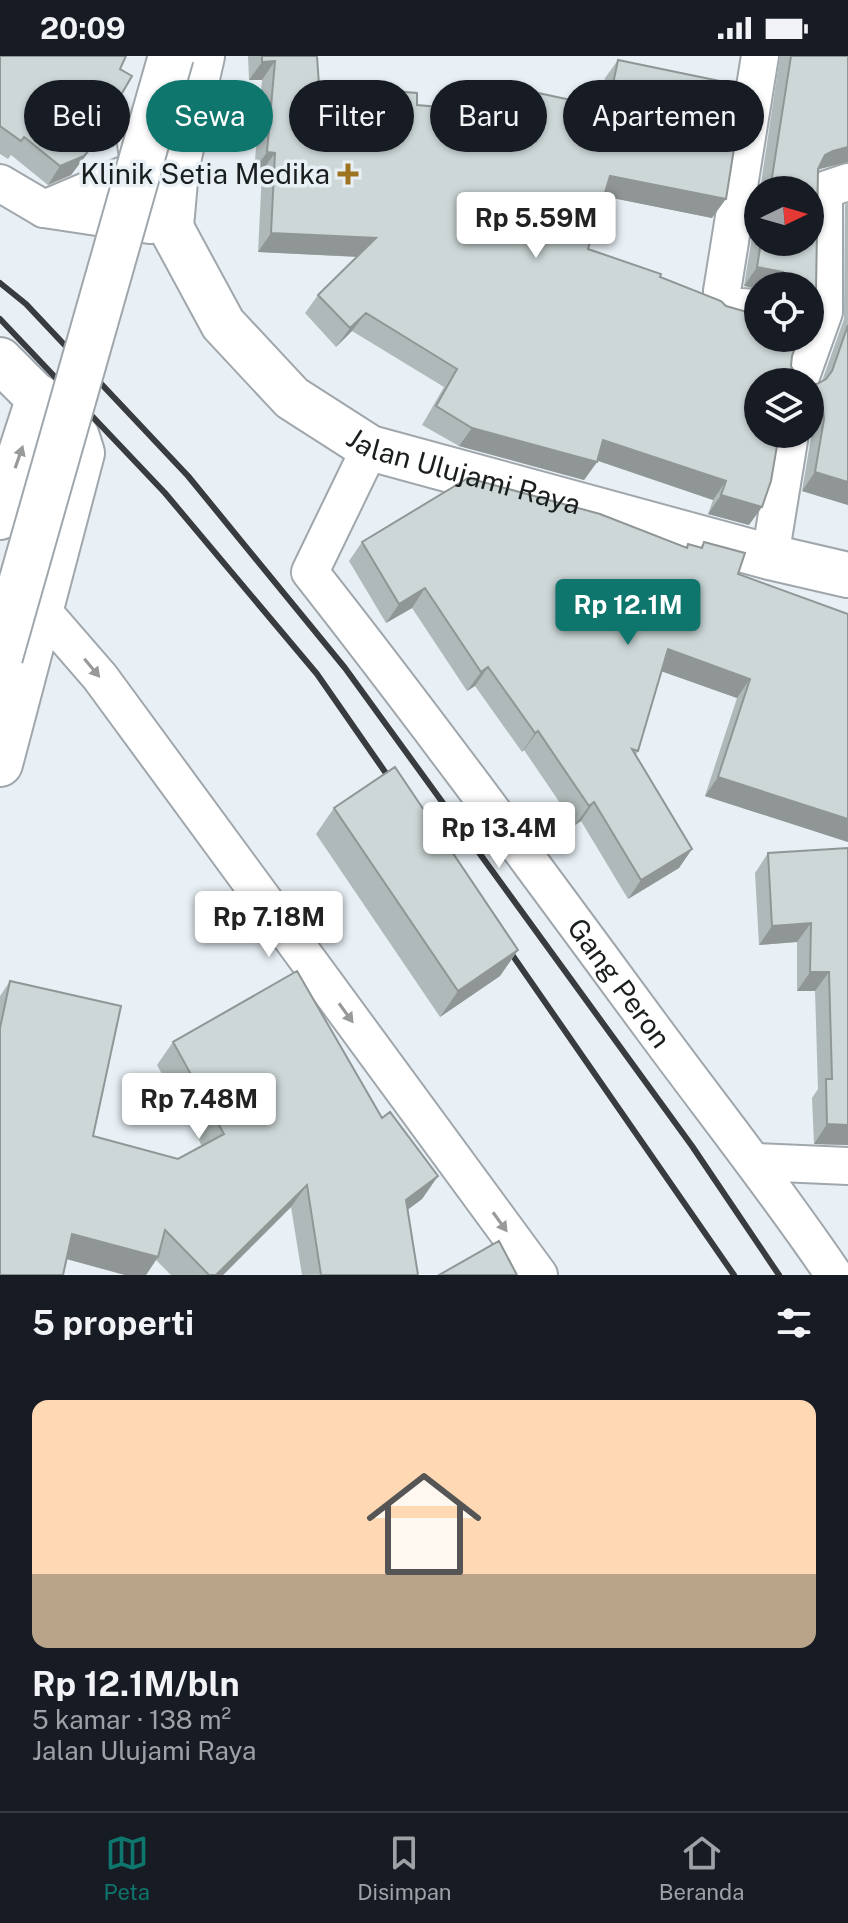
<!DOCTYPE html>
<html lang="id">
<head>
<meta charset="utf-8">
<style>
  body { margin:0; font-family:"Public Sans",sans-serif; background:#242831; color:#f1f3f6; height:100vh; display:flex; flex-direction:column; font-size:30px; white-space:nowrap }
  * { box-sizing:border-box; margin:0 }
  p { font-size:26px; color:#9ea1a6 }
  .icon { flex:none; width:44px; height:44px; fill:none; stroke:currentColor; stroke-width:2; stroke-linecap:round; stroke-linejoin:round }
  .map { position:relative; height:1219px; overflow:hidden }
  .side { display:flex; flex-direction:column; background:#171b24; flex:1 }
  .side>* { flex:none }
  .banner { position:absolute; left:24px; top:24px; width:800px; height:72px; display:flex; gap:16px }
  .needle { width:52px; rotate:85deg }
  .buttons { position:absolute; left:744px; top:120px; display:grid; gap:16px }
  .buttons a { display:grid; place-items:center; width:80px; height:80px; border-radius:50%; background:#171b24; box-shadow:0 2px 6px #0004; font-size:40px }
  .price { position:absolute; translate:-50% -68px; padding:0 18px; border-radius:8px; background:#fff; color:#222; font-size:26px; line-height:52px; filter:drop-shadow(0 2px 4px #0008) }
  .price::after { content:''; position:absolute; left:50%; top:48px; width:24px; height:18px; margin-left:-12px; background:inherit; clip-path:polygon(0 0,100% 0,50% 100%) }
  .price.active { background:#0f766e; color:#fff }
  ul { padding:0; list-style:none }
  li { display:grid; align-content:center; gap:16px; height:424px; padding:0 32px }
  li+li { border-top:2px solid #363941 }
  li span { display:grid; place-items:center; height:248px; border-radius:16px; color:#555 }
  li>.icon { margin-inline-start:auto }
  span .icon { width:144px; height:144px; fill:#fffc; stroke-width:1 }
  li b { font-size:34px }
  h2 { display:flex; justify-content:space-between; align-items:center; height:96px; padding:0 32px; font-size:34px }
  .tag { padding:0 28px; border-radius:36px; background:#171b24; box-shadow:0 2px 6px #0004; font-size:28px; line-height:72px }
  .tag.active { background:#0f766e; color:#fff }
  .status { display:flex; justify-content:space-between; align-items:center; height:56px; padding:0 40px; background:#171b24; direction:ltr }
  .status svg { height:22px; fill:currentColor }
  .dock { display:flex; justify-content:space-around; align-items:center; height:112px; border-top:2px solid #363941; background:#171b24; font-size:22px; color:#9ea1a6 }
  .dock a { display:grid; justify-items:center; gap:4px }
  .dock .active { color:#0f766e }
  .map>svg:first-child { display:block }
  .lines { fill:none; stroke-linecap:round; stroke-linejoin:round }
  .minor-casing { stroke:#a0a7ac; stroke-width:40 }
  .tertiary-casing { stroke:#a0a7ac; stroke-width:48 }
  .minor { stroke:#fff; stroke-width:36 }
  .tertiary { stroke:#fff; stroke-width:44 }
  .rail { stroke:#393c3e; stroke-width:6 }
  .secondary-bridge-casing { stroke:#a0a7ac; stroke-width:48; stroke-linecap:butt }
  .secondary-bridge { stroke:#fff; stroke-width:44 }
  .wall { fill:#b0b9b9 }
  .shaded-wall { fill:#909696 }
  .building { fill:#cdd7d7; stroke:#909696; stroke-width:2 }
  .oneway { fill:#989a9a }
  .poi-dot { fill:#9c7321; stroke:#e8f0f5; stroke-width:3 }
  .labels { text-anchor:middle; stroke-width:7; stroke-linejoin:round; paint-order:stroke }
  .poi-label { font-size:28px; fill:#1b1e1f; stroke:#e8f0f5; text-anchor:end }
  .street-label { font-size:28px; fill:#1b1e1f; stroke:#e8f0f5 }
</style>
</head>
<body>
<div class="status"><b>20:09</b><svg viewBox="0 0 49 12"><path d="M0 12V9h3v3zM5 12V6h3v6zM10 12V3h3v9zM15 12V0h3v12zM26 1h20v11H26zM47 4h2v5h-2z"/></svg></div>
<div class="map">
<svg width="848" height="1219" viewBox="0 0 848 1219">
  <rect width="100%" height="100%" fill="#e8f0f5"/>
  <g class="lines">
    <!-- minor casing -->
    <g class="minor-casing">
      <g id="minor">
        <path d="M0,127L44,153L150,169"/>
        <path d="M44,153L143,111"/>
        <path d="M758,252L723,250L722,235L760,0"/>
        <path d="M799,326L824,256V140L827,133L848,126"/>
        <path id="s1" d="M370,392L310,516C427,665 539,818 651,970C712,1053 776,1133 834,1219"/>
        <path d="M770,501L790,378"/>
        <path d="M41,553L100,621L539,1219"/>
        <path d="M755,1106L848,1110"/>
      </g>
    </g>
    <!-- tertiary casing -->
    <g class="tertiary-casing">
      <g id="tertiary">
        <path id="s2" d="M139,78L143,111L171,172L223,268L292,342L370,392L770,501L848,519"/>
        <path d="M171,170L176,114L202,0"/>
        <path d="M0,304L77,381L82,397L0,708"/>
        <path d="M0,461L39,341"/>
      </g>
    </g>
    <!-- minor -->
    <use href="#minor" class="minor"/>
    <!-- tertiary -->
    <use href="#tertiary" class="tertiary"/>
    <!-- rail -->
    <path class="rail" d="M0,227L26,248L188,420L345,612L692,1090L779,1219
      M0,263L165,437L317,618L399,736
      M502,884L734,1219"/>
    <!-- secondary-bridge casing -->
    <g class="secondary-bridge-casing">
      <path id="secondary-bridge" d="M0,601L171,0"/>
    </g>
    <!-- secondary-bridge -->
    <use href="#secondary-bridge" class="secondary-bridge"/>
  </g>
  <!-- wall -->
  <path class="wall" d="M0,0L120,13L111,56L116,60L71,119L48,129L11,99L8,103L0,98Z
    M248,0H317L319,29L417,49L501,56L502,51L515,32L599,50L605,22L618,4L712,162L604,140L588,193L660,221L726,250L751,257L754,253L758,326L749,469L708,458L713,444L598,405L584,424L459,390L422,369L444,331L352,275L336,291L305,257L318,239L357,201L258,196L262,115H254L262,24H249Z
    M780,0H848L820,113L818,115L810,230H744L758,144V186H810V134H760Z
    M848,145V449L802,435L811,381L810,327L817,328L822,325L844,263L845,149Z
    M362,486L685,492L688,488L700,492L704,486L738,518L848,558V786L705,740L737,642L662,615L638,695L636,699L692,793L679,812L628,843L581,765L575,769L524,694L522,696L475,630L467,635L412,552L386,567L349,505Z
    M334,752L518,894L500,920L440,961L316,778Z
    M848,792V1089L814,1088L812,1042L818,1033L815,935H797V886L759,889L755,817L768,797Z
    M10,925L93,1080L178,1103L202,1090L157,1009L173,986L382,1062L438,1120L422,1143L407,1154L418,1219H302L291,1151L223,1219H171L156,1204L146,1219H125L66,1203L0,1219V940Z"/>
  <!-- shaded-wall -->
  <path class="shaded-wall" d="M275,5L262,24H249L262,6Z
    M116,60L71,119L48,129L60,110Z
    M848,91V106L820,113L812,118L825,99L833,95Z
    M267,96L275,97L262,115H254Z
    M610,120L726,143L712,162L597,139Z
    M271,177L376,182L363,201L258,196Z
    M757,211L783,216L774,230H758V233L744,230Z
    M366,257L352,275L336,291L350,272Z
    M472,372L597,406L584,424L459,390Z
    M603,384L726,425L713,444L590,402Z
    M815,416L848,426V449L802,435Z
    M721,439L762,451L749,469L708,458Z
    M425,532L412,552L386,567L399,548Z
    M668,593L750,623L737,642L655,613Z
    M488,611L475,630L467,635L481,616Z
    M538,675L524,694L522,696L535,677Z
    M718,721L848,763V786L705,740Z
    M594,746L581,765L575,769L589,750Z
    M692,793L679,812L628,843L641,824Z
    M811,867L797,886L759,889L772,870Z
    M518,894L500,920L440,961L458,935Z
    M810,916H829L815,935H797Z
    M827,1068L848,1069V1089L814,1088Z
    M438,1120L422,1143L390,1167L406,1144Z
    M307,1129L291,1151L223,1219H216Z
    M72,1178L158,1201L146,1219H125L56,1200Z"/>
  <!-- building -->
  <path class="building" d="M0,0H126L120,13L132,20L111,56L116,60L84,100L60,110L24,81L21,85L0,70Z
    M262,0H317L319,29L417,37V49L510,57L515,32L608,52L618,4L744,30L726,143L610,120L588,193L661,218L660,221L721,245L726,250L754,258V253H758V282H799L792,300L791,310L797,321L804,326H758V378H779L771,425L762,451L721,439L726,425L603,384L597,406L472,372L436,350L457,313L366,257L350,272L318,239L376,182L271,177L275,97L267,96L275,5L262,6Z
    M791,0H848V91L833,95L825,99L818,113L816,234L810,251V230H791L790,225L783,216L757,211L761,186H810V134H770Z
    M848,269V426L815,416L824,363L823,353L817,344L810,340V327L817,328L826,323L832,315Z
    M468,422L600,458L687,492L688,488L702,492L704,486L745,497L738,518L848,558V763L718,721L750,623L668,593L638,695L632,693L692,793L641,824L594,746L589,750L538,675L535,677L488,611L481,616L425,532L399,548L362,486Z
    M395,711L518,894L458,935L334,752Z
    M848,792V1069L827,1068L826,1023H832L829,916H810L811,867L772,870L768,797Z
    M297,915L382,1062L390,1056L438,1120L406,1144L418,1219H321L307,1129L216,1219H209L165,1174L158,1201L72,1178L63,1219H0V972L10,925L121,950L93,1080L178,1103L224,1078L173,986Z
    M499,1185L517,1219H439Z"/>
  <!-- one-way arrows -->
  <defs><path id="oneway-solid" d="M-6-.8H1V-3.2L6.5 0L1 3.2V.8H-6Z" transform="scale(2)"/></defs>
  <g class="oneway">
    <use href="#oneway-solid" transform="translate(19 401) rotate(-71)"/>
    <use href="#oneway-solid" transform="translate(92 612) rotate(50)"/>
    <use href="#oneway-solid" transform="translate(346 957) rotate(54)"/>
    <use href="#oneway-solid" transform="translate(500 1166) rotate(54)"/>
  </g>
  <!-- markers -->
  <path class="poi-dot" d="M344 106h8v8h8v8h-8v8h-8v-8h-8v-8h8z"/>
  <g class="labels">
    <!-- poi labels -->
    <g class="poi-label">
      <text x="330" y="128">Klinik Setia Medika</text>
    </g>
    <!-- street labels -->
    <g class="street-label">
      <text dy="10" stroke="none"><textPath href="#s2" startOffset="500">Jalan Ulujami Raya</textPath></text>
      <text dy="10" stroke="none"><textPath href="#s1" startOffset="652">Gang Peron</textPath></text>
    </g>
  </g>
</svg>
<div class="buttons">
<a><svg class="needle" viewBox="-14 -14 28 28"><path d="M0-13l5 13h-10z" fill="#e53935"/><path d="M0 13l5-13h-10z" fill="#9ea1a6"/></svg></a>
<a><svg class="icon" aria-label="locate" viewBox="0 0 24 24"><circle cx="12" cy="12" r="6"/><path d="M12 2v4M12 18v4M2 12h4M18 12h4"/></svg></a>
<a><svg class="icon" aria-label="layers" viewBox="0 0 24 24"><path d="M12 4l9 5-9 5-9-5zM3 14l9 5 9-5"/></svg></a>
</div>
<b class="price" style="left:536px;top:204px">Rp 5.59M</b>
<b class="price active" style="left:628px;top:591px">Rp 12.1M</b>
<b class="price" style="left:499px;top:814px">Rp 13.4M</b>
<b class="price" style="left:269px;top:903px">Rp 7.18M</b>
<b class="price" style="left:199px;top:1085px">Rp 7.48M</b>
<div class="banner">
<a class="tag">Beli</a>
<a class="tag active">Sewa</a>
<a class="tag">Filter</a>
<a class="tag">Baru</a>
<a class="tag">Apartemen</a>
</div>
</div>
<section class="side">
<h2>5 properti<svg class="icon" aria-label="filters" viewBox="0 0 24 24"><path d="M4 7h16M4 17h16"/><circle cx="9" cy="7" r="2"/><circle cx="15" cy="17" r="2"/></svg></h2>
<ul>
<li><span style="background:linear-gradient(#ffd9b3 70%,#b9a48a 0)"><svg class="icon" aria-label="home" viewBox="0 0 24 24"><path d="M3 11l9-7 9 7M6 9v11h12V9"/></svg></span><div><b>Rp 12.1M/bln</b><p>5 kamar · 138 m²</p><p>Jalan Ulujami Raya</p></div></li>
</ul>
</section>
<nav class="dock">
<a class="active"><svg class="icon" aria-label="map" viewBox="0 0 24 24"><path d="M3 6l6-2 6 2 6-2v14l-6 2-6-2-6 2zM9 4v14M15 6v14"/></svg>Peta</a>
<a><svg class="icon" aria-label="saved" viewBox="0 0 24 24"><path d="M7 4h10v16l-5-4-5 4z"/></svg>Disimpan</a>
<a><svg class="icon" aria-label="home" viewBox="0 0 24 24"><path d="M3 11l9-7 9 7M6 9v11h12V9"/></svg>Beranda</a>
</nav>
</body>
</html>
